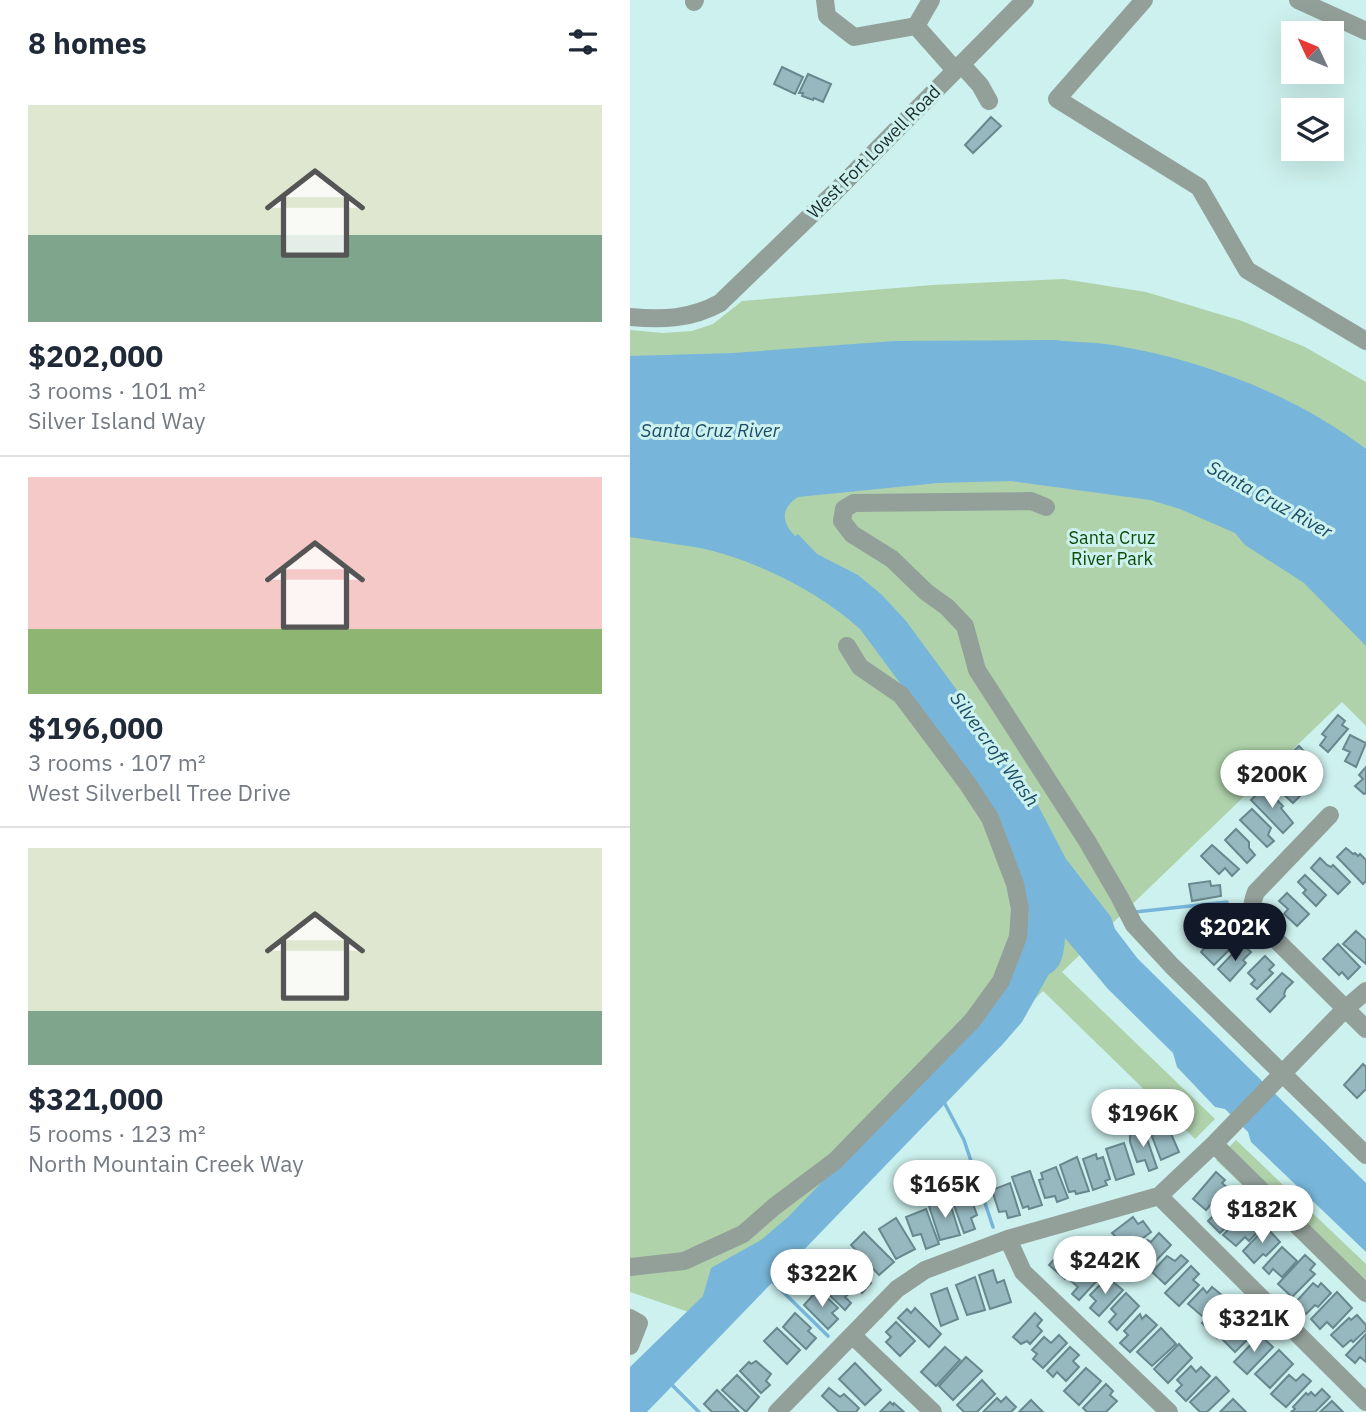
<!DOCTYPE html>
<html lang="en">
<head>
<meta charset="utf-8">
<style>
  body { margin:0; font-family:"IBM Plex Sans",sans-serif; background:#f2f2f3; color:#1f2937; height:100vh; display:flex; flex-direction:column; font-size:26px; white-space:nowrap }
  * { box-sizing:border-box; margin:0 }
  p { font-size:23px; color:#747a83 }
  .icon { flex:none; width:38px; height:38px; fill:none; stroke:currentColor; stroke-width:2; stroke-linecap:round; stroke-linejoin:round }
  .map { position:relative; flex:1; overflow:hidden }
  .drawer { display:flex; flex-direction:column; background:#fff; width:630px }
  .drawer>* { flex:none }
  .needle { width:46px; rotate:314deg }
  .tools { position:absolute; left:651px; top:21px; display:grid; gap:14px }
  .tools a { display:grid; place-items:center; width:63px; height:63px; border-radius:0px; background:#fff; box-shadow:0 7px 28px #0002; font-size:35px }
  .price { position:absolute; translate:-50% -60px; padding:0 16px; border-radius:24px; background:#fff; color:#222; font-size:23px; line-height:46px; filter:drop-shadow(0 2px 4px #0008) }
  .price::after { content:''; position:absolute; left:50%; top:42px; width:21px; height:16px; margin-left:-10px; background:inherit; clip-path:polygon(0 0,100% 0,50% 100%) }
  .price.current { background:#111827; color:#fff }
  ul { padding:0; list-style:none }
  li { display:grid; align-content:center; gap:14px; height:371px; padding:0 28px }
  li+li { border-top:2px solid #e0e1e3 }
  li span { display:grid; place-items:center; height:217px; border-radius:0px; color:#555 }
  li>.icon { margin-inline-start:auto }
  span .icon { width:126px; height:126px; fill:#fffc; stroke-width:1 }
  li b { font-size:30px }
  h2 { display:flex; justify-content:space-between; align-items:center; height:84px; padding:0 28px; font-size:30px }
  main { display:flex; flex:1; min-height:0 }
  .map>svg:first-child { display:block }
  .green { fill:#afd2ab }
  .water { fill:#77b6da }
  .lines { fill:none; stroke-linecap:round; stroke-linejoin:round }
  .stream { stroke:#77b6da; stroke-width:3.5 }
  .building { fill:#96b8bf; stroke:#68888f; stroke-width:2 }
  .minor { stroke:#93a09a; stroke-width:18 }
  .labels { text-anchor:middle; stroke-width:6; stroke-linejoin:round; paint-order:stroke }
  .street-label { font-size:18px; fill:#1c2a28; stroke:#cdf1ee }
  .park-label { font-size:18px; fill:#0c4b08; stroke:#cdf1ee }
  .water-label { font-size:19px; font-style:italic; fill:#1b4c66; stroke:#cdf1ee }
</style>
</head>
<body>
<main>
<section class="drawer">
<h2>8 homes<svg class="icon" aria-label="filters" viewBox="0 0 24 24"><path d="M4 7h16M4 17h16"/><circle cx="9" cy="7" r="2"/><circle cx="15" cy="17" r="2"/></svg></h2>
<ul>
<li><span style="background:linear-gradient(#dfe7d0 60%,#7fa58c 0)"><svg class="icon" aria-label="home" viewBox="0 0 24 24"><path d="M3 11l9-7 9 7M6 9v11h12V9"/></svg></span><div><b>$202,000</b><p>3 rooms · 101 m²</p><p>Silver Island Way</p></div></li>
<li><span style="background:linear-gradient(#f6c9c9 70%,#8fb573 0)"><svg class="icon" aria-label="home" viewBox="0 0 24 24"><path d="M3 11l9-7 9 7M6 9v11h12V9"/></svg></span><div><b>$196,000</b><p>3 rooms · 107 m²</p><p>West Silverbell Tree Drive</p></div></li>
<li><span style="background:linear-gradient(#dfe7d0 75%,#7fa58c 0)"><svg class="icon" aria-label="home" viewBox="0 0 24 24"><path d="M3 11l9-7 9 7M6 9v11h12V9"/></svg></span><div><b>$321,000</b><p>5 rooms · 123 m²</p><p>North Mountain Creek Way</p></div></li>
</ul>
</section>
<div class="map">
<svg width="736" height="1412" viewBox="0 0 736 1412">
  <rect width="100%" height="100%" fill="#cdf1ee"/>
  <!-- green -->
  <path class="green" d="M433,279L516,292L612,321L675,347L736,382V726L712,702L432,972L585,1119L565,1139L413,991L82,1320L0,1292V330L33,333L62,331L83,324L112,301L302,285Z
    M606,1140L736,1264V1303L586,1160Z"/>
  <!-- water -->
  <path class="water" d="M424,340C443,342 464,342 483,345C573,360 663,394 736,449V646L674,583L615,545L605,533L550,509L520,500L381,481L308,483L168,497C151,508 151,522 165,536L168,534L187,554L228,575L252,595L276,621L399,788L436,859L481,917L485,929L508,959L736,1183V1252L621,1142L618,1132L595,1109L585,1107L547,1067L543,1053L478,989L435,938C434,950 433,968 419,974L392,1022L372,1045L17,1412H0V1367L73,1296L81,1268L131,1240L158,1217L348,1021L386,952L398,922L399,913L379,844L355,798L230,629C189,592 124,559 70,548C47,544 23,541 0,537V356L103,353L264,341Z"/>
  <g class="lines">
    <!-- stream -->
    <path class="stream" d="M505,912L597,902
      M314,1102L334,1140L363,1227
      M142,1281L198,1336
      M41,1384L69,1412"/>
  </g>
  <!-- building -->
  <path class="building" d="M152,67L173,77L165,94L144,84Z
    M178,74L201,84L193,102L184,98L183,100L172,96L173,93H169Z
    M361,117L371,126L343,153L335,145Z
    M708,715L715,721L712,725L718,729L698,752L690,745L696,737L692,734Z
    M720,735L736,743L726,767L715,761L720,752L713,749Z
    M669,746L685,763L679,769L687,778L679,786L654,760Z
    M736,767V793L734,794L725,786L733,779L729,775Z
    M650,768L667,784L664,788L671,795L663,803L639,781Z
    M634,787L653,806L651,808L663,823L653,833L621,800Z
    M622,809L641,828L638,835L644,841L637,847L610,820Z
    M606,829L619,842V848L625,855L617,863L595,840Z
    M582,845L609,869L602,876L595,868L589,874L571,856Z
    M716,848L723,854L725,853L728,856L730,854L736,860V881L733,884L707,857Z
    M690,858L697,865L701,867L703,865L720,882L708,894L681,868Z
    M675,875L696,895L686,906L673,893L676,890L668,882Z
    M580,881L581,886L590,885L591,896L562,901L559,884Z
    M657,893L679,914L667,926L654,914L658,909L649,901Z
    M590,909L593,920L581,923L583,928L564,932L561,917Z
    M726,931L736,940V964L713,944Z
    M595,933L606,943L584,965L571,952L588,934L590,937Z
    M612,944L621,952L613,960L616,963L600,981L588,969Z
    M708,944L730,967L718,979L712,972L709,975L693,959Z
    M635,956L644,965L639,970L643,973L627,989L621,984L625,980L618,973Z
    M652,973L663,982L656,989L654,994L655,996L640,1012L627,999Z
    M733,1064L736,1067V1089L727,1098L714,1085Z
    M535,1120L549,1152L531,1160L518,1126Z
    M514,1130L527,1168L519,1171L515,1160L507,1162L500,1142V1135Z
    M494,1143L504,1174L486,1180L476,1149Z
    M466,1154L467,1159L473,1157L480,1179L475,1181L477,1185L463,1190L453,1159Z
    M447,1157L459,1191L446,1194L445,1191L439,1192L430,1165Z
    M426,1167L438,1198L427,1202L425,1196L415,1198L409,1180L413,1179L411,1173Z
    M400,1171L412,1205L399,1209L398,1206L393,1208L382,1177Z
    M586,1172L595,1180L592,1183L599,1189L585,1206L582,1203L576,1210L563,1199Z
    M380,1183L390,1215L378,1218L376,1211L369,1212L362,1190Z
    M337,1187L347,1215L341,1218L345,1229L334,1233L321,1197L326,1195L325,1192Z
    M600,1193L615,1209L590,1233L578,1221L590,1209L587,1206Z
    M319,1200L330,1235L310,1240L299,1206Z
    M296,1209L309,1244L296,1249L291,1234L283,1236L276,1217Z
    M618,1210L634,1225L619,1241L615,1237L606,1246L593,1235Z
    M503,1217L508,1224L513,1221L521,1232L492,1254L481,1240L485,1236L482,1233Z
    M266,1218L285,1249L266,1259L249,1229Z
    M636,1227L650,1242L636,1256L633,1254L624,1263L613,1251Z
    M234,1232L264,1262L249,1275L221,1245Z
    M529,1233L541,1245L516,1271L501,1256L517,1240L521,1242Z
    M442,1240L460,1256L435,1279L419,1265Z
    M652,1247L667,1261L652,1277L643,1269L639,1274L633,1268Z
    M551,1255L558,1261L535,1284L522,1272L537,1256L545,1261Z
    M675,1255L685,1264L680,1270L685,1274L662,1297L648,1284Z
    M225,1258L240,1273L235,1277L241,1283L232,1293L207,1269L217,1259L220,1263Z
    M463,1258L476,1271L449,1300L442,1294L448,1287L441,1281Z
    M561,1266L569,1274L563,1280L569,1285L549,1306L535,1293Z
    M363,1270L367,1283L374,1280L381,1302L360,1309L349,1275Z
    M202,1276L205,1279L209,1276L222,1291L215,1297L221,1303L215,1310L191,1287Z
    M345,1277L355,1310L337,1315L326,1285Z
    M475,1280L479,1284L482,1281L493,1290L469,1316L460,1308L466,1301L460,1295Z
    M683,1283L688,1287L691,1283L701,1293L688,1307L685,1305L676,1314L665,1303Z
    M582,1287L593,1296L572,1316L558,1304L573,1288L577,1293Z
    M317,1288L328,1319L311,1326L301,1294Z
    M191,1292L208,1308L202,1313L208,1319L198,1329L174,1305L184,1294L187,1296Z
    M707,1292L722,1308L703,1328L697,1322L690,1329L681,1319Z
    M496,1293L509,1306L487,1330L479,1322L486,1314L481,1309Z
    M595,1299L604,1307L600,1311L603,1315L602,1318L604,1321L587,1338L572,1323Z
    M285,1308L311,1334L299,1347L268,1318L277,1309L281,1313Z
    M165,1313L181,1328L178,1331L186,1338L176,1349L153,1327Z
    M405,1313L412,1320L407,1326L412,1331L400,1344L397,1341L391,1344L383,1337Z
    M510,1314L512,1319L516,1315L527,1325L500,1352L490,1343L498,1335L494,1331Z
    M727,1315L736,1325V1330L723,1342L721,1340L713,1347L701,1335L719,1318L721,1320Z
    M614,1319L626,1331L605,1352L591,1338L604,1324L607,1327Z
    M266,1322L285,1341L270,1356L256,1342L261,1337L256,1332Z
    M147,1328L170,1350L157,1364L134,1341Z
    M531,1328L546,1344L522,1366L507,1352Z
    M736,1334V1362L730,1357L725,1363L716,1355Z
    M429,1335L437,1343L413,1368L403,1359L407,1354L402,1350L414,1337L421,1343Z
    M630,1335L643,1347L617,1374L604,1362Z
    M549,1344L562,1358L538,1383L524,1369Z
    M315,1347L330,1360L306,1386L291,1372Z
    M440,1347L449,1355L443,1361L449,1367L436,1381L427,1372L423,1377L417,1371Z
    M649,1350L663,1364L640,1388L625,1374Z
    M336,1357L352,1371L323,1400L309,1386Z
    M126,1361L141,1374L136,1381L140,1385L131,1393L110,1371L119,1362L121,1364Z
    M225,1363L251,1390L235,1405L209,1379Z
    M561,1366L566,1372L571,1367L580,1376L556,1401L546,1391L552,1385L547,1380Z
    M456,1368L471,1381L449,1405L434,1391Z
    M673,1374L681,1381L656,1407L641,1394L659,1375L666,1381Z
    M107,1375L129,1397L116,1412L92,1390Z
    M586,1377L599,1391L577,1412H570L560,1402Z
    M352,1380L365,1394L347,1412H334L327,1405Z
    M476,1384L483,1391L480,1395L487,1401L476,1412H457L453,1408Z
    M199,1388L210,1397L214,1394L229,1408L226,1412H209L192,1396Z
    M692,1389L700,1397L685,1412H661L665,1409L663,1407L676,1393L678,1395L681,1392L685,1396Z
    M87,1390L109,1412H82L74,1404Z
    M376,1397L386,1407L381,1412H353L367,1398L371,1402Z
    M603,1399L616,1412H590Z
    M401,1400L413,1412H389Z
    M702,1401L713,1412H690Z
    M260,1402L263,1405L264,1403L274,1412H250Z"/>
  <g class="lines">
    <!-- minor -->
    <path class="minor" d="M195,0L197,16L224,37L286,26L301,0
      M514,0L427,99L569,187L617,270L736,341
      M668,0L736,31
      M64,2L65,0
      M286,26L325,70
      M331,64L350,85L359,101
      M0,317C33,320 61,319 90,303L205,192L395,0
      M416,507L401,501L224,503L214,509L212,521L222,534L262,559L296,592L317,607L335,626L347,670L457,841L489,896L504,925L542,966L736,1155
      M700,815L626,892C621,904 621,911 628,922L736,1029
      M584,1144L736,1293
      M529,1196L736,1402
      M378,1239L393,1272L539,1412
      M0,1267L54,1261L113,1234L145,1206L205,1161L342,1021L371,981L388,937L390,909L385,884L360,818L337,783L271,695L230,667L217,646
      M0,1318L9,1323L0,1346
      M222,1335L303,1412
      M147,1412L267,1289L295,1270L378,1239L529,1196L584,1144L715,1009L736,991"/>
  </g>
  <g class="labels">
    <!-- street labels -->
    <g class="street-label">
      <text transform="translate(244 152) rotate(-45)" y="6">West Fort Lowell Road</text>
    </g>
    <!-- park labels -->
    <g class="park-label">
      <text x="482" y="544">Santa Cruz<tspan x="482" dy="21">River Park</tspan></text>
    </g>
    <!-- water labels -->
    <g class="water-label">
      <text x="80" y="437">Santa Cruz River</text>
      <text transform="translate(640 499) rotate(29)" y="7">Santa Cruz River</text>
      <text transform="translate(365 749) rotate(54)" y="7">Silvercroft Wash</text>
    </g>
  </g>
</svg>
<div class="tools">
<a><svg class="needle" viewBox="-14 -14 28 28"><path d="M0-13l5 13h-10z" fill="#e53935"/><path d="M0 13l5-13h-10z" fill="#747a83"/></svg></a>
<a><svg class="icon" aria-label="layers" viewBox="0 0 24 24"><path d="M12 4l9 5-9 5-9-5zM3 14l9 5 9-5"/></svg></a>
</div>
<b class="price" style="left:642px;top:810px">$200K</b>
<b class="price current" style="left:605px;top:963px">$202K</b>
<b class="price" style="left:513px;top:1149px">$196K</b>
<b class="price" style="left:315px;top:1220px">$165K</b>
<b class="price" style="left:632px;top:1245px">$182K</b>
<b class="price" style="left:475px;top:1296px">$242K</b>
<b class="price" style="left:192px;top:1309px">$322K</b>
<b class="price" style="left:624px;top:1354px">$321K</b>
</div>
</main>
</body>
</html>
